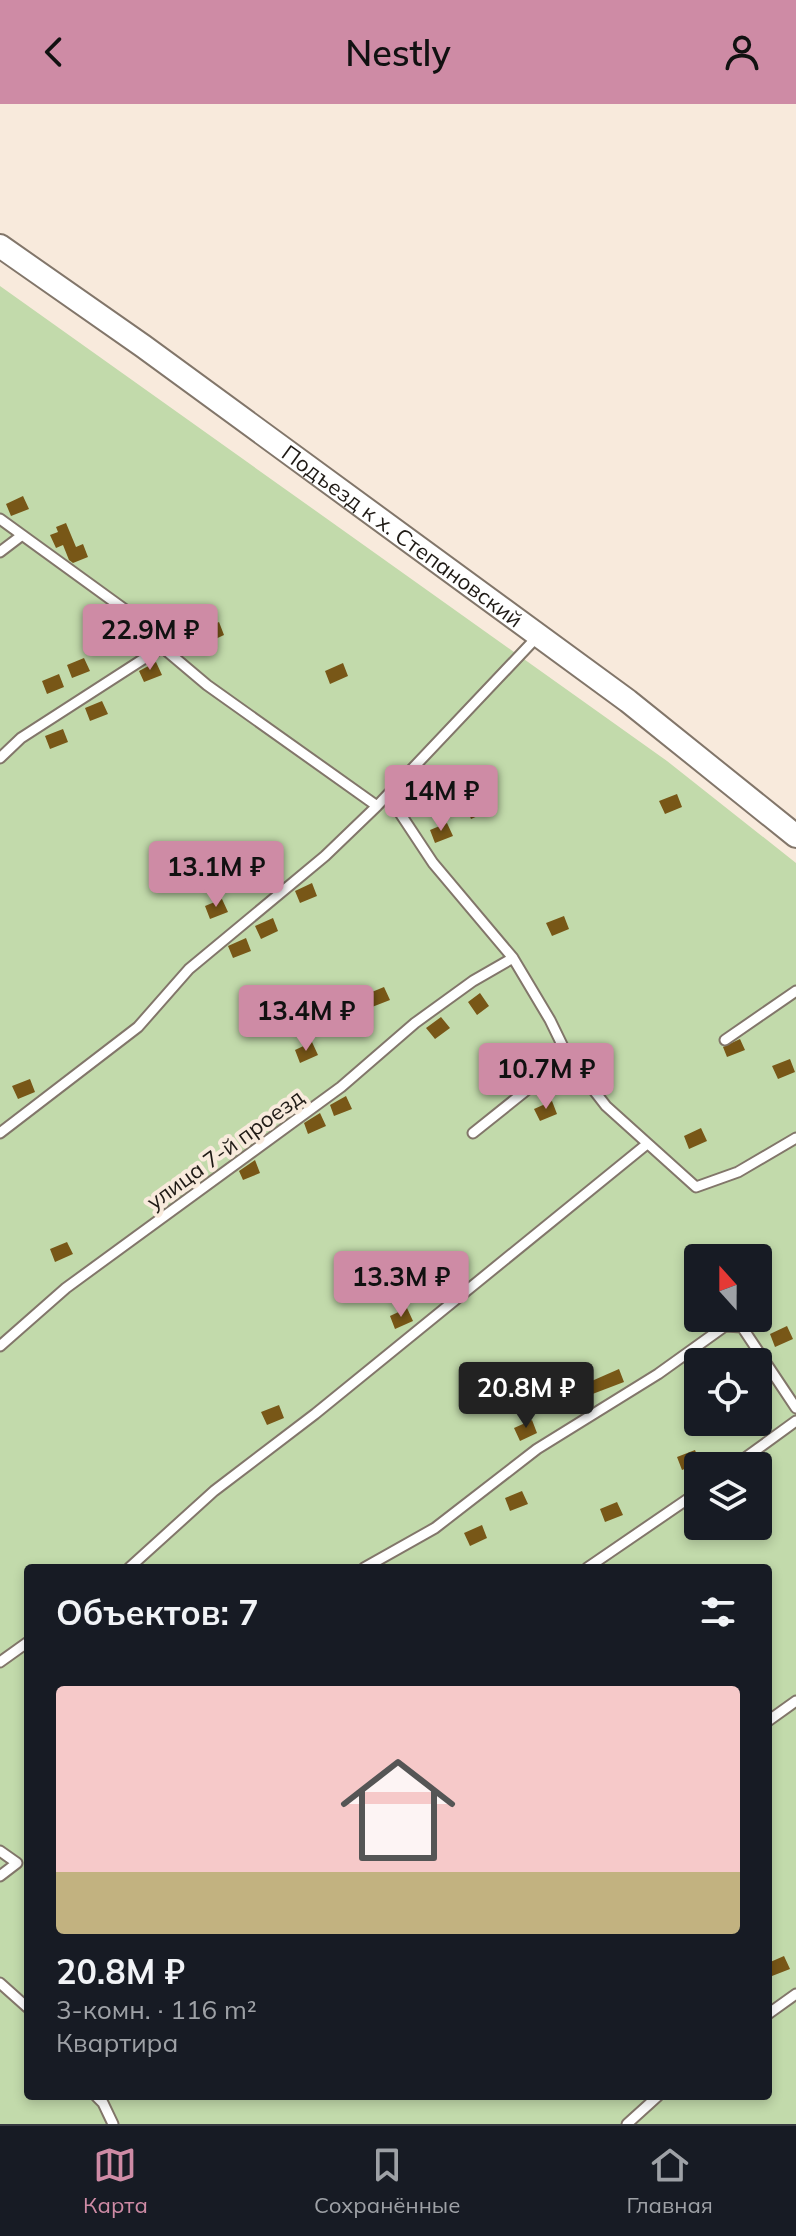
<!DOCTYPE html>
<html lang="ru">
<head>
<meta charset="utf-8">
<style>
  body { margin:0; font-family:Mulish,sans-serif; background:#20242c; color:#f1f3f6; height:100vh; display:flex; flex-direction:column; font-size:30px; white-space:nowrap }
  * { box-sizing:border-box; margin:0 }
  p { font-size:26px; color:#9ea1a6 }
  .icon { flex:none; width:44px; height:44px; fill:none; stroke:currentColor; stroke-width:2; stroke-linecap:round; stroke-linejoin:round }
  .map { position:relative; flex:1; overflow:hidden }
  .drawer { position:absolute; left:24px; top:1460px; width:748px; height:536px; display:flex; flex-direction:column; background:#171b24; border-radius:8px; box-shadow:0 4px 12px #0003 }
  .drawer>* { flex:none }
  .needle { width:52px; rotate:339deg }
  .controls { position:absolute; left:684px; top:1140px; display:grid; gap:16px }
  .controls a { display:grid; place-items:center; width:88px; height:88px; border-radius:8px; background:#171b24; box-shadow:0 4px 12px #0003; font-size:40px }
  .price { position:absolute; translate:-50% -68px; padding:0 18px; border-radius:8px; background:#ce8ba5; color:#111; font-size:26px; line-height:52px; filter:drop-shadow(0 2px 4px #0008) }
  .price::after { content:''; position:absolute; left:50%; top:48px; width:24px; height:18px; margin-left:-12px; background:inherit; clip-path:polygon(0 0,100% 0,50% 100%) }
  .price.current { background:#222; color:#fff }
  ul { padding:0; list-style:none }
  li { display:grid; align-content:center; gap:16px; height:424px; padding:0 32px }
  li span { display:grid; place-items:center; height:248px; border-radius:8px; color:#555 }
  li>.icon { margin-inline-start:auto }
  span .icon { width:144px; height:144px; fill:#fffc; stroke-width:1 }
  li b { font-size:34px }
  h2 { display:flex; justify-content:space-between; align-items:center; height:96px; padding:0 32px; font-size:34px }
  header { display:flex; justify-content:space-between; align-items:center; height:104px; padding:0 32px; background:#ce8ba5; color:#111; font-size:36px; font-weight:600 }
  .dock { display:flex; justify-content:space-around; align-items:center; height:112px; border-top:2px solid #363941; background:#171b24; font-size:22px; color:#9ea1a6 }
  .dock a { display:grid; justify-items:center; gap:4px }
  .dock .current { color:#ce8ba5 }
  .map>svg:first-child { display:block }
  .green { fill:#c2daab; fill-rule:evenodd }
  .building { fill:#785717 }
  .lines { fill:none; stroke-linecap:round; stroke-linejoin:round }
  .service-casing { stroke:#82766a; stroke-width:13 }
  .tertiary-casing { stroke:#82766a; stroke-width:26 }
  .service { stroke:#fff; stroke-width:9 }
  .tertiary { stroke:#fff; stroke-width:22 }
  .labels { text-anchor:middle; stroke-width:8; stroke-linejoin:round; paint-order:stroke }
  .street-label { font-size:22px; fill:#1f1a15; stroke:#f8eadc }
</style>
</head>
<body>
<header><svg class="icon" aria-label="back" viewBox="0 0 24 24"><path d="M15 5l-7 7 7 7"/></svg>Nestly<svg class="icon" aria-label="person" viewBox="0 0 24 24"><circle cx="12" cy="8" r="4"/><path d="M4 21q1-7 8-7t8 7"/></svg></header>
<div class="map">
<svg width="796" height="2020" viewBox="0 0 796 2020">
  <rect width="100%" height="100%" fill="#f8eadc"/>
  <!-- green -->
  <path class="green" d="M0,182L667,657L796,759V2020H0ZM698,1154H758V1214H698ZM698,1258H758V1318H698ZM698,1362H758V1422H698ZM28,1464H768V1992H28Z"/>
  <!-- building -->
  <path class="building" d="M23,392L29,405L11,412L6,400Z
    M66,419L76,443L83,440L88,453L73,459L69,456L63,441L56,444L50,431L58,428L56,423Z
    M219,518L224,531L207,539L202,526Z
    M84,554L90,567L72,574L67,561Z
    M156,558L162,571L144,578L139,567Z
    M343,559L348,572L330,580L325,567Z
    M59,570L64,583L47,590L42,577Z
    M102,597L108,610L90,617L85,604Z
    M63,625L68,638L50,645L45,632Z
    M677,690L682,703L665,710L659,697Z
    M483,694L489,707L471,715L466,702Z
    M447,719L453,732L435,739L430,726Z
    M312,779L317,792L300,799L295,787Z
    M222,795L228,808L210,815L205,802Z
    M564,812L569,825L552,832L546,819Z
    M273,814L278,827L261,835L255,822Z
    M246,834L251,847L233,854L228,842Z
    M384,883L390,896L372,903L367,890Z
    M480,889L489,902L477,911L468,898Z
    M441,913L450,924L435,935L426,924Z
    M740,935L745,946L727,953L723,943Z
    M312,938L318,951L300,959L295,946Z
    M790,955L795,968L778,975L772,962Z
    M30,975L35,988L18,995L12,982Z
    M346,992L352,1005L334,1012L330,1001Z
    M552,997L557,1010L540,1017L534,1005Z
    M320,1009L326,1022L308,1030L304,1019Z
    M701,1024L707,1037L689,1045L684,1032Z
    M255,1056L260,1069L243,1076L239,1067Z
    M67,1138L73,1150L55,1158L50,1145Z
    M438,1159L443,1172L425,1179L420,1166Z
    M407,1204L413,1217L395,1225L390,1212Z
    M787,1222L793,1235L775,1243L770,1230Z
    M556,1260L561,1273L544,1280L538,1267Z
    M619,1265L624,1278L582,1294L578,1283Z
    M279,1301L284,1314L267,1321L261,1308Z
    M532,1316L537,1329L520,1337L514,1324Z
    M695,1346L700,1359L682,1366L677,1353Z
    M522,1387L528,1400L510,1407L505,1394Z
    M617,1398L623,1411L605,1418L600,1405Z
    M482,1421L487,1434L470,1442L464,1429Z
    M784,1852L790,1865L772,1872L768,1859Z"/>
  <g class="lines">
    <!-- service casing -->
    <g class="service-casing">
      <path id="service" d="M0,415L153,526L162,543L207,581L377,702
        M0,448L21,432
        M0,654L21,634L162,543
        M388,691L433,759L513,854L550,916L568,953L606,1002L696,1083L738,1068L796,1034
        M725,936L796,887
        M0,1029L138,923L189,865L325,752L377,702L538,532
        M473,1029L568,953
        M0,1242L66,1184L341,983L415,919L473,877L513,854
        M734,1362L796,1317
        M129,1464L214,1387L315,1310L647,1040
        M364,1464L435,1424L537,1345L658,1270L725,1222L742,1223L796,1304
        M587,1464L698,1388
        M0,1558L28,1538
        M768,1617L796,1597
        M0,1747L17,1759L0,1772
        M0,1879L28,1904
        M768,1910L796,1890
        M96,1992L103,1999L113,2020
        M627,2020L658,1992"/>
    </g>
    <!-- tertiary casing -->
    <g class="tertiary-casing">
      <g id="tertiary">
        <path id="s1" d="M0,142L143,242L628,597L796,732"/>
      </g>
    </g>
    <!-- service -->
    <use href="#service" class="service"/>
    <!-- tertiary -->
    <use href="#tertiary" class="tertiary"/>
  </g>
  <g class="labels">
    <!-- street labels -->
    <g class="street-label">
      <text dy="8" stroke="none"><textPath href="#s1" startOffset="496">Подъезд к х. Степановский</textPath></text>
      <text transform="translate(225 1045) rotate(-36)" y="8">улица 7-й проезд</text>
    </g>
  </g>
</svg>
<div class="controls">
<a><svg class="needle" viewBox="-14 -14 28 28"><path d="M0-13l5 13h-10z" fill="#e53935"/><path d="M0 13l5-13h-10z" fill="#9ea1a6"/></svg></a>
<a><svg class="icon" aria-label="locate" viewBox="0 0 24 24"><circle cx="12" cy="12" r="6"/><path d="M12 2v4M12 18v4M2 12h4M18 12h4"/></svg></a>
<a><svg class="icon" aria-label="layers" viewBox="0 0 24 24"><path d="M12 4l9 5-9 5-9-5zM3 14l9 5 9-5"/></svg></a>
</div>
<b class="price" style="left:150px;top:568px">22.9M ₽</b>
<b class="price" style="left:441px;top:729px">14M ₽</b>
<b class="price" style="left:216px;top:805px">13.1M ₽</b>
<b class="price" style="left:306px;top:949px">13.4M ₽</b>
<b class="price" style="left:546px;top:1007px">10.7M ₽</b>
<b class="price" style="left:401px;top:1215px">13.3M ₽</b>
<b class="price current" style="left:526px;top:1326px">20.8M ₽</b>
<section class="drawer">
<h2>Объектов: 7<svg class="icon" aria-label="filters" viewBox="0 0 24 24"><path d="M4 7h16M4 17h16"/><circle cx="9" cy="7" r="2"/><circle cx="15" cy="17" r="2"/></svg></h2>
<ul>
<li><span style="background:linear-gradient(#f6c9c9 75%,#c2b280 0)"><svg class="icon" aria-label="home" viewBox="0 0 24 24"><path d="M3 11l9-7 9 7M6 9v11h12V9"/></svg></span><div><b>20.8M ₽</b><p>3-комн. · 116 m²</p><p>Квартира</p></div></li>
</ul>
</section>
</div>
<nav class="dock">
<a class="current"><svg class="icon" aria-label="map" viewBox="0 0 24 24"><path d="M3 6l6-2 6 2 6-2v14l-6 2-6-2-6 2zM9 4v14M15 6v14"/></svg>Карта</a>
<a><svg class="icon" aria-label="saved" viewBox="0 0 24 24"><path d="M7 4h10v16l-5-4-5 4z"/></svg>Сохранённые</a>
<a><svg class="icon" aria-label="home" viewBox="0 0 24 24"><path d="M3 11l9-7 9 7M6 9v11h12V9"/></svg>Главная</a>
</nav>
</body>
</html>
